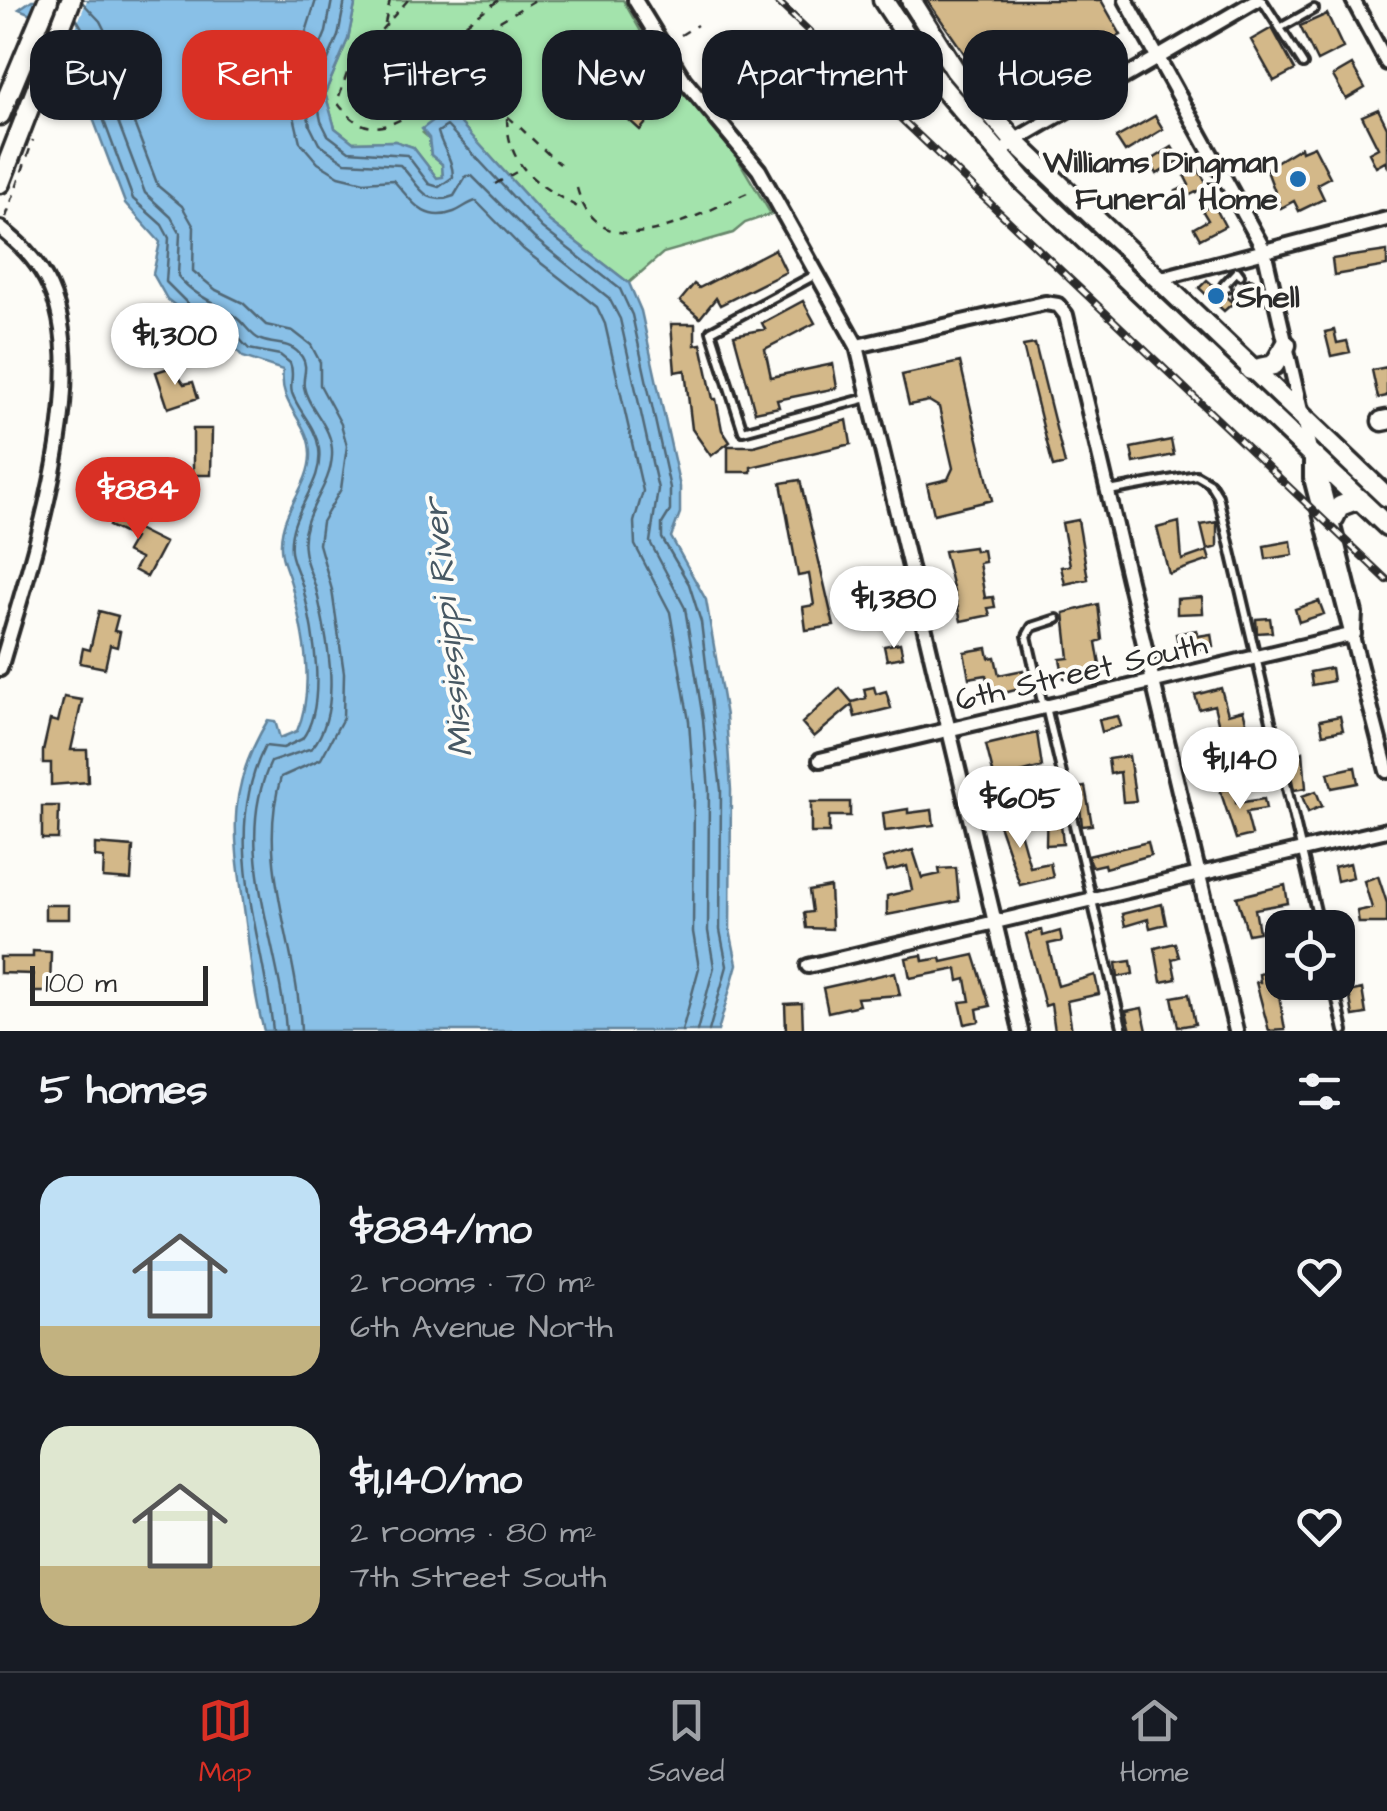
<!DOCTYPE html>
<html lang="en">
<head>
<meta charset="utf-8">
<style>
  body { margin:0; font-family:"Architects Daughter",sans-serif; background:#20242c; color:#f1f3f6; height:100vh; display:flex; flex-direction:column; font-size:38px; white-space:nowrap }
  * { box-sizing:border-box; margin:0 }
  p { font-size:32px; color:#9ea1a6 }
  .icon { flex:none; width:55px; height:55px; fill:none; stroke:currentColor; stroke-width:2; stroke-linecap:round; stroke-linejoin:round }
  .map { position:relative; height:1031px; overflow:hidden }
  .drawer { display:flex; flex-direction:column; background:#171b24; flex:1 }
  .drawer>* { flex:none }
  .guide { position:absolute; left:30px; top:30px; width:1328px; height:90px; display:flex; gap:20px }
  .controls { position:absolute; left:1265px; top:910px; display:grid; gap:20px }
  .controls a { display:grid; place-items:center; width:90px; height:90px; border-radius:20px; background:#171b24; box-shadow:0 2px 8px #0004; font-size:50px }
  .scale { position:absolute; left:30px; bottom:25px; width:178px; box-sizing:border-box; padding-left:10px; border:5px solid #2b2b2b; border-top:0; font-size:28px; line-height:35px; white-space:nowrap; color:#2b2b2b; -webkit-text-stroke:8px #fdfcf7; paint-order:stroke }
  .price { position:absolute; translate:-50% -85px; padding:0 22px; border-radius:35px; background:#fff; color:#222; font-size:32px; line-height:65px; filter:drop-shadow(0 2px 5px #0008) }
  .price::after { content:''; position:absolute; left:50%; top:60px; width:30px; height:22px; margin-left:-15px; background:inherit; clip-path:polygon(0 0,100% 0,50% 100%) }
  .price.current { background:#d93025; color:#fff }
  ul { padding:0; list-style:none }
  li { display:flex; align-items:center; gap:30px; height:250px; padding:0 40px }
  li span { display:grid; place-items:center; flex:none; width:280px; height:200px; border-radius:30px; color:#555 }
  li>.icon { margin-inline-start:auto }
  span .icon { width:120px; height:120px; fill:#fffc; stroke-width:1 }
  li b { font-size:42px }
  h2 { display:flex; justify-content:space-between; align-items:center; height:120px; padding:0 40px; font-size:42px }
  .pill { padding:0 35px; border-radius:30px; background:#171b24; box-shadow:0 2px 8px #0004; font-size:35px; line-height:90px }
  .pill.current { background:#d93025; color:#fff }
  .menu { display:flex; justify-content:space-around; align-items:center; height:140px; border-top:2px solid #363941; background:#171b24; font-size:28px; color:#9ea1a6 }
  .menu a { display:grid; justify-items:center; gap:5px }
  .menu .current { color:#d93025 }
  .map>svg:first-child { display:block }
  .green { fill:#a3e3ac; stroke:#67876c; stroke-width:2.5 }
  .water { fill:#89c0e7; stroke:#63849c; stroke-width:2.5 }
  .pier { fill:#fdfcf7 }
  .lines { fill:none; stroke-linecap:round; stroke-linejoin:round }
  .shore { stroke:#516776; stroke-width:2.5 }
  .building { fill:#d3b889; stroke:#2b2b2b; stroke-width:2.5 }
  .lane-casing { stroke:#2b2b2b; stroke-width:14 }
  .street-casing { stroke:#2b2b2b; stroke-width:20 }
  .secondary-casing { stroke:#2b2b2b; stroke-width:25 }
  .path { stroke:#2b2b2b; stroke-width:2.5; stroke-dasharray:8 8; stroke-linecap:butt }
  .lane { stroke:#fdfcf7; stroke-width:6 }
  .street { stroke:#fdfcf7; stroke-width:12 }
  .secondary { stroke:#fdfcf7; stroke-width:18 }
  .rail-casing { stroke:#2b2b2b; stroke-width:8 }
  .rail { stroke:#fdfcf7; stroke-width:4; stroke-dasharray:11; stroke-linecap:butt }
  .poi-dot { fill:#1f6fb2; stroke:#fdfcf7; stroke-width:4 }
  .labels { text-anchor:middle; stroke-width:8; stroke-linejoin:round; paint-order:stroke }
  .poi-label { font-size:32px; font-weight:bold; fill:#2b2b2b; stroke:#fdfcf7; text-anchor:end }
  .street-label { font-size:32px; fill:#2b2b2b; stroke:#fdfcf7 }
  .water-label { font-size:35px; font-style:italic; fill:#475863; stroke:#fdfcf7 }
</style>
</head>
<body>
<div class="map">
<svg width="1387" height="1031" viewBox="0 0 1387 1031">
  <rect width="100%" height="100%" fill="#fdfcf7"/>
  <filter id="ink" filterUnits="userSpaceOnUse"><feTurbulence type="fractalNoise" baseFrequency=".01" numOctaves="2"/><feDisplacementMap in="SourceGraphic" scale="20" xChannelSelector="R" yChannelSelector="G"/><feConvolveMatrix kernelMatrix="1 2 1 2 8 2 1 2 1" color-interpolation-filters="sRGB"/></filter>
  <g filter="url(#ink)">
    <!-- green -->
    <path class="green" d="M356,0H623L651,49L738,159L771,214L745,223L733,233L663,253L629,283L549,221L453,115L423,133L429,138L431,155L442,164L443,177L437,178L413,147L395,141L353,142L335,128L325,93L348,39Z"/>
    <!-- water -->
    <path class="water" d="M32,0H356L348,39L325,93L335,128L353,142L395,141L413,147L437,178L443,177L442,164L431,155L429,138L422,129L438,117L453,115L549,221L629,283L641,311L680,487V513L671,537L706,600L726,716L731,790L730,930L737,964L718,1031H264C255,999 251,964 247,931C237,847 220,799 268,720L275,721L280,738L297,731C316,688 303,632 292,587C288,571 280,559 281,543C282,508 309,487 310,456C311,421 278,408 283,370L243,357L222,334L198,324L167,299L153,274L160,242L125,203L94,121L92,89L68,41L45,20L19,9Z"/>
    <!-- pier -->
    <path class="pier" d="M37,0H87L67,49L49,29L31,20Z"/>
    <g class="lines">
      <!-- shore -->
      <path class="shore" d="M316,0L288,90L300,142L318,163L339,176L364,182L393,180C411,199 422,224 454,212C462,209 468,203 476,201L523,249L597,307L605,324L643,491L634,522L635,545L670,612L689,721L694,791L693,932L699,968L682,1031
        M332,0L326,32L303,88L310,126L319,144L345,162L400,165C418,182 423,208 454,196L466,176H472L534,238L609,298L620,319L658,489L650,542L685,608L703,719L709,791L708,931L714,967L697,1031
        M345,0L338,36L315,90L321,121L328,135L349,151L407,155L429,184L439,187L453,177C453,159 442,148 438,132L447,126L542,228L620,289L632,315L670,488V511L662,524V538L689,584L701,622L721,790L720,930L727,966L709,1031
        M82,2L100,21L127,75L134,98L132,118L158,186L182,206L194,227L193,271L216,290L243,303L266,325L293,331L311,345L320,362V385L341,424L347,446L341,489L322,522L319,544L332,590L344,673L343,718L321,759L281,777C255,864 298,945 301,1031
        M76,18L113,80L119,99L117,119L145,193L171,217L180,233L178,276C195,298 220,303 239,320C246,326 252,337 261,340C277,346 291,341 302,357C309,368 302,376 304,387C308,410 334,426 332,456C330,491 299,514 304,550C305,564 314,578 317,593C327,638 344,709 312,748L271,762C230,846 281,945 286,1031
        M71,30L102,86L104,121L133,199L162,225L169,238L166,282L191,307L228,327L249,349L280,355L290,363C295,374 289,383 292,393C299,413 316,426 319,449C324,486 287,512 291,552C293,564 300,576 303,588C313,628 328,705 302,739L283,748L265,746C219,838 264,936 273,1031"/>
    </g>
    <!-- building -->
    <path class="building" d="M927,0H1101L1121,35L1089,52L1096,65L1068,81L1057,64L996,99Z
      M1327,14L1343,48L1317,61L1300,26Z
      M1272,28L1295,70L1274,81L1251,40Z
      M632,62L655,83L648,91L662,104L640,130L596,90L615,69L621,74Z
      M1352,65L1365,88L1346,99L1333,76Z
      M1378,109L1387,127V165L1385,162L1376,167L1369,153L1378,148L1362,116Z
      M1155,116L1163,129L1125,152L1116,138Z
      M1314,146L1330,177L1317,184L1324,199L1299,211L1294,201L1281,208L1266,168L1301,147L1302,151Z
      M1172,147L1180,160L1157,174L1150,161Z
      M1198,169L1208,186L1180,200L1176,191L1189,185L1185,177Z
      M1214,205L1225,226L1200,239L1194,228L1208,220L1202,210Z
      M775,249L786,272L720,305L716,298L700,318L680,301L694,284L699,288Z
      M1387,251V266L1334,275L1332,259Z
      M1207,280L1233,303L1224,311L1199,288Z
      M803,301L815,323L765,349L771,377L833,364L837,388L777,400L779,407L755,412L734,335L765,329L762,323Z
      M671,324H695V345L701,344L713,399H716L722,430L730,442L711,456L692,429L685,370L675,372Z
      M1334,330L1337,343L1347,341L1350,352L1331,356L1325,332Z
      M1035,344L1065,464L1053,467L1023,346Z
      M960,362L992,500L934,514L927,484L948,479L953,468L939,407L929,401L909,405L902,375Z
      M172,367L184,384L193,382L198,398L168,408L156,372Z
      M1387,367V396L1378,398L1372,370Z
      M847,420L851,444L751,467V472H728V446H754Z
      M193,429H212L211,475H193Z
      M1171,440L1174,455L1134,463L1131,448Z
      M800,480L834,626L806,630L803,607L814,605L809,574L798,576L781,483Z
      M118,509L141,520L137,529L165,543L147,577L134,570L140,559L126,552L134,538L109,526Z
      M1078,520L1088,579L1065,584L1061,567L1070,565L1062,523Z
      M1179,522L1182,560L1207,551L1210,560L1169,574L1157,528Z
      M1217,522V547L1207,550L1201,525Z
      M1291,541L1293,555L1266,559L1264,546Z
      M974,547L975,551L983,550L985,562L979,563L985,598L993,597L995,607L988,608L990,615L961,621L944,551Z
      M1202,597L1203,613L1177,614V599Z
      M1319,601L1324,614L1299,622L1295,609Z
      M1098,604L1102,640L1096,642L1101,671L1064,678L1060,659L1069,658L1064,613Z
      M99,611L118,616L114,631L120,632L117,647L110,645L105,668L80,663L83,648L90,650Z
      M1270,618L1272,632L1257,633L1256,619Z
      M1197,630L1198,636L1211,634L1213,646L1180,653L1176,634Z
      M900,643L903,657L887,660L884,646Z
      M987,648L989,658L995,657L999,675L1023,670L1026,687L990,697L986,675L969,678L964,652Z
      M1331,668L1333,681L1312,685L1310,672Z
      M874,687L876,694L886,691L891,708L855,717L852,705L814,737L802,723L840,688L852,702L866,698L864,689Z
      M1221,688L1228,714L1243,710L1249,732L1258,730L1262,746L1214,762L1211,745L1223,743L1214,705L1199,709L1195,695Z
      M64,697L82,700L71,750H87L88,782L51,785V763H43V751L50,720L58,722Z
      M1118,716L1121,726L1102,732L1099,720Z
      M1340,716L1343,730L1323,734L1320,720Z
      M1037,733L1042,767L995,780L986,745Z
      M1303,752L1306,788L1294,790L1287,757Z
      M1129,756L1136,801L1123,802L1120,772L1110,774L1108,759Z
      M1355,767L1358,783L1332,788L1328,773Z
      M1085,787L1092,825L1082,826L1078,788Z
      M1234,788L1236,803L1264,799L1266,809L1246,812L1252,835L1236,839L1220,790Z
      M1316,791L1322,806L1308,812L1302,796Z
      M1047,794H1058L1063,844L1046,845Z
      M811,802H850V816H829V833H811Z
      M42,806H59L58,839H42Z
      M908,809V813L932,810L934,825L885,831L883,813Z
      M1014,810L1030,867L1050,863L1053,877L1020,885L995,813Z
      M1148,842L1151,855L1105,868L1104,864L1091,867L1088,856Z
      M95,844L133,847L131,880L103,878L104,858L95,857Z
      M913,850L922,878L940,874L939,869L956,868L959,901L887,915V896L912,890L907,866L887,871L883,858Z
      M1350,863L1353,877L1337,881L1334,867Z
      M1378,876L1387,903V923H1359L1357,911L1372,908L1364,881Z
      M1285,885L1288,903L1255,909L1259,932L1248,934L1237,897Z
      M830,887L832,929L806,928L804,913L812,912L809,891Z
      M1162,904L1166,924L1150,928L1148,919L1125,926L1122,914Z
      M45,905H69V919H45Z
      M1042,930L1043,936L1060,931L1062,941L1048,944L1058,986L1095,975L1099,994L1067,1001L1072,1031H1055L1051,1004L1045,1006L1026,934Z
      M1175,943L1179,957L1172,959L1176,979L1161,982L1155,948Z
      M33,951L51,952L50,992H33V974L0,973V957H33Z
      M922,955L923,961L941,958L942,962L974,955L990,1006L977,1009L979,1021L965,1024L960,1002L970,1001L966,979L959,981L957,969L910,978L906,958Z
      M1131,961L1133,974L1118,977L1116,963Z
      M1281,969L1284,988L1278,989L1285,1030L1269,1031L1256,982H1260L1259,974Z
      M895,972L900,995L857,998L859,1005L828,1012L823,988Z
      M1362,989L1366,1014L1353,1016L1349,992Z
      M1189,994L1195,1024L1178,1027L1172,997Z
      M802,1003L803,1031H786L785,1004Z
      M1142,1008L1147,1031H1131L1126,1011Z"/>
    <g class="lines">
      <!-- lane casing -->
      <g class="lane-casing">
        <path id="lane" d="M1262,0L1303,64
          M1280,28L1314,9
          M815,275L711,331L743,431L867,398
          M1227,288L1224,285L1237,271L1240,275
          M1244,290L1261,299L1275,296
          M1237,297L1241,301L1254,287L1250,284
          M1109,491L1196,475L1210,483L1218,496L1320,928
          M1043,706L1027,636L1032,627L1057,619
          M1046,707L1123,1031
          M1333,982L1344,1031"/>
      </g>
      <!-- street casing -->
      <g class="street-casing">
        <path id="street" d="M635,0L684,80L759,170L857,346L1021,1031
          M1126,0L1264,250L1311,454V478L1387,771
          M1353,0L1387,63
          M1000,155L1014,141L1257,0
          M0,228C19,243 34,257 46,279C98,374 28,570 0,669
          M1158,279L1387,219
          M857,346L1045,303L1058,305L1066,315L1236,1031
          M1318,466L1355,613L1354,631
          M820,760L1354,634
          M808,966L1387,830"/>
      </g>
      <!-- secondary casing -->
      <g class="secondary-casing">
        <path id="secondary" d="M883,0L936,80L1023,181L1387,526
          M911,0L955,70L1014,141L1387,497
          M0,115L48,0
          M0,183L71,0
          M1250,370L1274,365L1286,345
          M1382,421L1387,420
          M1334,518L1340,506L1359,499"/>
      </g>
      <!-- path -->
      <path class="path" d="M408,0L350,65L337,102C381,164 418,90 468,94C495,96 537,147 560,164
        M385,23L390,0
        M681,35L697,25
        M387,79L499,0
        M390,87L535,0
        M507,118C508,170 540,186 581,209
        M495,184L520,170
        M577,188C600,275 699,213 752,191
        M6,217L33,140"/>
      <!-- lane -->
      <use href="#lane" class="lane"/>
      <!-- street -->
      <use href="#street" class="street"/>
      <!-- secondary -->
      <use href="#secondary" class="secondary"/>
      <!-- rail casing -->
      <g class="rail-casing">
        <path id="rail" d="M776,0L1387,580"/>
      </g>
      <!-- rail -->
      <use href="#rail" class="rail"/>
    </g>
  </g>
  <!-- markers -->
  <g class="poi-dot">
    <circle cx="1298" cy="179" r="10"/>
    <circle cx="1216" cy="296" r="10"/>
  </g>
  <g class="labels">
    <!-- poi labels -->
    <g class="poi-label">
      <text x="1278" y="172">Williams Dingman<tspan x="1278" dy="37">Funeral Home</tspan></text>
      <text x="1236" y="307" text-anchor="start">Shell</text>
    </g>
    <!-- street labels -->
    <g class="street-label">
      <text transform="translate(1081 671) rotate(-13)" y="11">6th Street South</text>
    </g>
    <!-- water labels -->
    <g class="water-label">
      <text transform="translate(447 628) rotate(-96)" y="12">Mississippi River</text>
    </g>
  </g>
</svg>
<div class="controls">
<a><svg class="icon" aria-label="locate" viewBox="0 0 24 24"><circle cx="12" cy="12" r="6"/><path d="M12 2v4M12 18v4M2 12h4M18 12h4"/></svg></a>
</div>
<div class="scale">100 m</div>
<b class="price" style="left:175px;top:388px">$1,300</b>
<b class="price current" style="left:138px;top:542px">$884</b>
<b class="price" style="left:894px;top:651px">$1,380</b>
<b class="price" style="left:1240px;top:812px">$1,140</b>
<b class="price" style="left:1020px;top:851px">$605</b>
<div class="guide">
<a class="pill">Buy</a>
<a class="pill current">Rent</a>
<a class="pill">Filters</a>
<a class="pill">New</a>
<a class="pill">Apartment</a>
<a class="pill">House</a>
</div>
</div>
<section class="drawer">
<h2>5 homes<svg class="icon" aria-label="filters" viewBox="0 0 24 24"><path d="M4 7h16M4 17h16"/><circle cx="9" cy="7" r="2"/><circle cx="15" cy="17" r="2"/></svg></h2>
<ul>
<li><span style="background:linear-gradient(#bfe0f5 75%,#c2b280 0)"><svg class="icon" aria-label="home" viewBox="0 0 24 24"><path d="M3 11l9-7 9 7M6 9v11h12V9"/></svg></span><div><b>$884/mo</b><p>2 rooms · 70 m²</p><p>6th Avenue North</p></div><svg class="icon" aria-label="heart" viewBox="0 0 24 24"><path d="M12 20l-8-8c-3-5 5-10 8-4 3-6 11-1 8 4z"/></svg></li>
<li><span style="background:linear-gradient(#dfe7d0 70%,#c2b280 0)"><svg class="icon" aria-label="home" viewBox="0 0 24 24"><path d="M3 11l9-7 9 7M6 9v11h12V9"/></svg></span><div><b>$1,140/mo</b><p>2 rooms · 80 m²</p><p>7th Street South</p></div><svg class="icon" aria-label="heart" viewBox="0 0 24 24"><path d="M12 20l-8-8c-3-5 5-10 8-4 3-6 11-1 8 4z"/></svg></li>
</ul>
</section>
<nav class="menu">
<a class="current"><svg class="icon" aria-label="map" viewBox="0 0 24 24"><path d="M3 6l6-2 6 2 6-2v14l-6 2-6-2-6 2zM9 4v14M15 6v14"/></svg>Map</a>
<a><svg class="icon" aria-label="saved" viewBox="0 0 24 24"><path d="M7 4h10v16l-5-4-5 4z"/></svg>Saved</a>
<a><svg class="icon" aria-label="home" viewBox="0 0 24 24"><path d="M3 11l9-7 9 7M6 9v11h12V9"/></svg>Home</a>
</nav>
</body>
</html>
